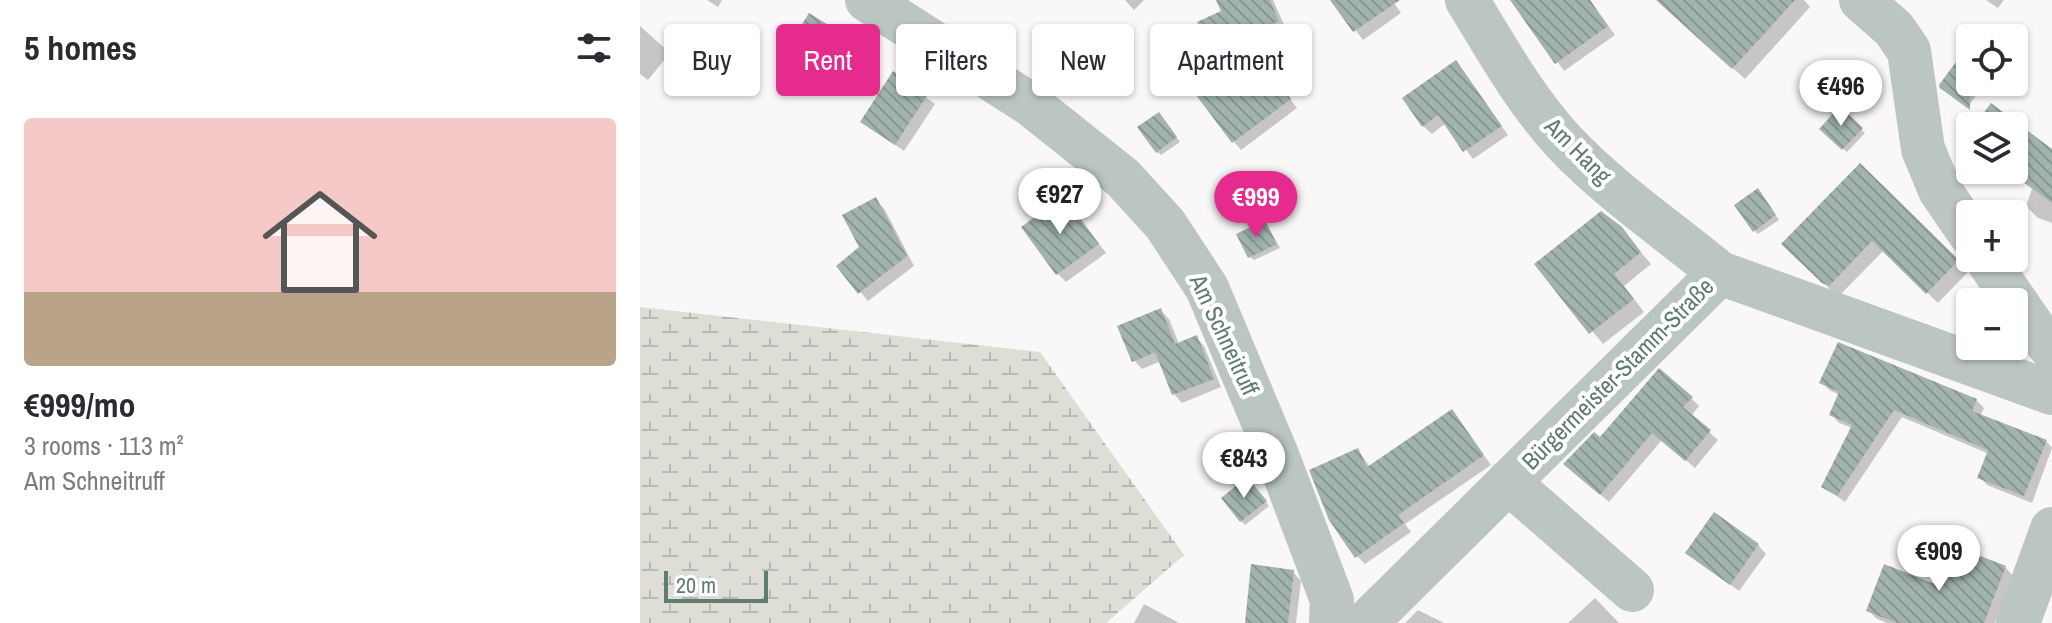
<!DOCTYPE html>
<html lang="en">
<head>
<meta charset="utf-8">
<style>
  body { margin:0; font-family:"Archivo Narrow",sans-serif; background:#f2f2f3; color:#2b2b33; height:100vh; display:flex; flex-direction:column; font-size:30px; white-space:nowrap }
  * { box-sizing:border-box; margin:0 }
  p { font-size:26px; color:#7c7c81 }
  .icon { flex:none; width:44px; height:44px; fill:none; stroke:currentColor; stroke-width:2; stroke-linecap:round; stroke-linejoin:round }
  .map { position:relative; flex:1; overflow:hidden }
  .side { display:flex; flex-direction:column; background:#fff; width:640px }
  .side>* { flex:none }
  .hud { position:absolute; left:24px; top:24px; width:760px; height:72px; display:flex; gap:16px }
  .tools { position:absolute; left:1316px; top:24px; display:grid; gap:16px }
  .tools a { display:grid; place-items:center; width:72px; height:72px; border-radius:8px; background:#fff; box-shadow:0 2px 6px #0004; font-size:40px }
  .scale { position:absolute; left:24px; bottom:20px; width:104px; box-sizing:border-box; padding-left:8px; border:4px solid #5f7c73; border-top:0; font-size:22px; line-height:28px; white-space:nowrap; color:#5f7c73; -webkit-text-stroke:6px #fff; paint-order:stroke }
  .price { position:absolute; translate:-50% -68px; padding:0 18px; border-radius:28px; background:#fff; color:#222; font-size:26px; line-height:52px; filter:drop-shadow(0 2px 4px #0008) }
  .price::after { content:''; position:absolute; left:50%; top:48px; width:24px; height:18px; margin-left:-12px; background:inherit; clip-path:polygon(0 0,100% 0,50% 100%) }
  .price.current { background:#e52b8d; color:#fff }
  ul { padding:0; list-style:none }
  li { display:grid; align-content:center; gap:16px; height:424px; padding:0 24px }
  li+li { border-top:2px solid #e1e1e2 }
  li span { display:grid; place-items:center; height:248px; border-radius:8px; color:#555 }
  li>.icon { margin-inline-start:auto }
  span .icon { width:144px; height:144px; fill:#fffc; stroke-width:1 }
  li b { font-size:34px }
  h2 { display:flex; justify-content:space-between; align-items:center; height:96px; padding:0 24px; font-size:34px }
  .tag { padding:0 28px; border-radius:8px; background:#fff; box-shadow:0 2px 6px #0004; font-size:28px; line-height:72px }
  .tag.current { background:#e52b8d; color:#fff }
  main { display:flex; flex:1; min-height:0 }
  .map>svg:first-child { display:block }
  .wetland { fill:url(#wetland-marsh) }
  .shadow { fill:#0003 }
  .building { fill:url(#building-back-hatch) }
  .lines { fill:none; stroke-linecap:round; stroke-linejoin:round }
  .minor { stroke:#bbc5c2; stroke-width:44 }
  .labels { text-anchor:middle; stroke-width:8; stroke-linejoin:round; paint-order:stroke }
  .street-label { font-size:24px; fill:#5f7c73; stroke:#fff }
</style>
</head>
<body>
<main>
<section class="side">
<h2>5 homes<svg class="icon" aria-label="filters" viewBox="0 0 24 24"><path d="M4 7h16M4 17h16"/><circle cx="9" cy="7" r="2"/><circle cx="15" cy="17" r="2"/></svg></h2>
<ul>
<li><span style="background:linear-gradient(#f6c9c9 70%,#b9a48a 0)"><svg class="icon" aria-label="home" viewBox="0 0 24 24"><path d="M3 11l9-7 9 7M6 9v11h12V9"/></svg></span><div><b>€999/mo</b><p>3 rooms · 113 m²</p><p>Am Schneitruff</p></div></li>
</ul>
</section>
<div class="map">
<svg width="1412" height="623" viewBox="0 0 1412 623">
  <defs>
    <pattern id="wetland-marsh" width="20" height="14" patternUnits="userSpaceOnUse" patternTransform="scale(2)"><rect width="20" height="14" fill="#deded6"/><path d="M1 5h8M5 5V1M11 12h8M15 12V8" fill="none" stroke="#b7b9b2"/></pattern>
    <pattern id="building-back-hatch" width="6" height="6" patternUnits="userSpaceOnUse" patternTransform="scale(2)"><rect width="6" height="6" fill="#a2b3ae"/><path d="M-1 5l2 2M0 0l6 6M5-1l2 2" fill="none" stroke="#879792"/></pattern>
  </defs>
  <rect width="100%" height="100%" fill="#f9f7f7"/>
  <!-- wetland -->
  <path class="wetland" d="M0,307L400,352L544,555L466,623H0Z"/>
  <!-- shadow -->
  <path class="shadow" d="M67,0H82L78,7Z
    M485,0H504L494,10Z
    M578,0H633L646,29L609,45L657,108L601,150L594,142L584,76V12Z
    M693,0H752L761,13L723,40Z
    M872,0H950L975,35L924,71Z
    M1017,0H1164L1170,7L1105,79Z
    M1346,0H1364L1358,8Z
    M170,16L207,39L215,47L194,80L157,58L149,49Z
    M0,26L30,53L8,80L0,74Z
    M816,63L868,135L833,159L806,123L792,134L783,126Z
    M1330,73V82L1344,84L1328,107Z
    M253,74L295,104L264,151L222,122Z
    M1351,106L1412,151V223L1398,218L1386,206L1392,189L1367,170H1374V126H1336Z
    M1200,109L1225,133L1207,152L1182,129Z
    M523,118L540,142L521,155L517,152Z
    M1220,166L1328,272L1298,303L1244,250L1200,295L1195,294L1144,244Z
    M1121,195L1139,220L1118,234L1114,230Z
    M424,198L466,253L426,282L418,274Z
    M235,200L244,208L274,266L228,301L199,266L222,248Z
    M625,222L640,248L614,260L610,257Z
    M981,229L1011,264L984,286L1004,312L963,344L897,264Z
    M520,310L529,319L539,344L556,337L564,346L581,387L542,403L534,394L521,361L502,369L494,360Z
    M1182,382L1336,400L1344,408L1340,416L1406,441L1412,448L1392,503L1347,485L1340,477L1349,454L1262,417L1205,502L1183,486L1212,428L1199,423L1192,415L1200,395L1189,390Z
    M1051,398L1059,406L1051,416L1078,440L1055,468L1022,440L969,502L934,472L960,440Z
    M812,412L851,465L765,524L771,532L725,564L717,556L718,450L730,467Z
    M611,483L629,506L605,525L601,521Z
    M1118,545L1126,554L1099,591L1048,553Z
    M1365,567L1373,576L1355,623H1247L1237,619L1229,611Z
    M653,572L661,581L656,623H607Z
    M955,598L979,623H928Z
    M504,604L539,623H494Z
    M778,610L804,623H765Z"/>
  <!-- building -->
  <path class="building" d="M576,0H630L639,21L603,37L651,99L592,143L556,95L582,76L557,22L581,11Z
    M690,0H760L713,32Z
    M870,0H950L968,26L915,64Z
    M1016,0H1155L1092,69Z
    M169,13L208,37L185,74L146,50Z
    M1330,43V110L1300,88L1299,85Z
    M816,60L862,126L823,152L798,115L782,127L762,98Z
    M253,71L288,94L255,145L220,122Z
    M1351,103L1412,149V203L1368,170H1374V126H1334Z
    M1200,106L1223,128L1202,150L1179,129Z
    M519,112L537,137L516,153L497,127Z
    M1220,163L1319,260L1286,294L1232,241L1189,286L1182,283L1141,244Z
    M1118,188L1136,215L1113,232L1094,205Z
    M424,196L459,244L416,275L381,227Z
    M236,197L267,256L218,294L196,266L219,247L202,215Z
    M961,211L982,227L1001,252L974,274L994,299L949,334L894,264Z
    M625,220L637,244L608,258L596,234Z
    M521,308L535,344L492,362L477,326Z
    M557,335L574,379L532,395L515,352Z
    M1198,342L1337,399L1332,411L1407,440L1384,496L1337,478L1348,450L1254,410L1197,496L1181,487L1212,425L1189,415L1199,392L1179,383Z
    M1019,368L1053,397L1043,407L1071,430L1045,461L1012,433L960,495L923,464L954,432L960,437Z
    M812,409L844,455L758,515L764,523L715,558L689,520L669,470L718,448L727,467Z
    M607,477L627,501L600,522L581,498Z
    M1074,512L1119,544L1090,585L1045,553Z
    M1315,546L1366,566L1344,623H1257L1226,611L1244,564L1300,586Z
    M611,564L654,570L648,623H605Z"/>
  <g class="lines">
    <!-- minor -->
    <path class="minor" d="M227,0L390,104L483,178L525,224L567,288L637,455L692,600L691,623
      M827,0C857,49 885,100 924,142C970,191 1028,230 1080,273
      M1221,0L1254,29L1269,51L1283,149L1300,190L1330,234
      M1346,258L1393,327L1412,349
      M868,482L992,590
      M726,623L1080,273L1412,393
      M1378,623L1412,529"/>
  </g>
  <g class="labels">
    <!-- street labels -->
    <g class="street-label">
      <text transform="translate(938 151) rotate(45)" y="8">Am Hang</text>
      <text transform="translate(584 335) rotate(65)" y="8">Am Schneitruff</text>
      <text transform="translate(978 374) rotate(-45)" y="8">Bürgermeister-Stamm-Straße</text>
    </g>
  </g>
</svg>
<div class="tools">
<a><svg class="icon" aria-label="locate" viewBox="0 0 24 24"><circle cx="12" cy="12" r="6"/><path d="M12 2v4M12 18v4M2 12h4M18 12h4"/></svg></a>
<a><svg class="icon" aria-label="layers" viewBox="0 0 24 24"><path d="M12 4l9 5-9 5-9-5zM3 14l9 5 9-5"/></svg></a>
<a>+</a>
<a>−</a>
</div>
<div class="scale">20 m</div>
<b class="price" style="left:1201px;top:128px">€496</b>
<b class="price" style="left:420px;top:236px">€927</b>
<b class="price current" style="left:616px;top:239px">€999</b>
<b class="price" style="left:604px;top:500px">€843</b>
<b class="price" style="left:1299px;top:593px">€909</b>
<div class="hud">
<a class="tag">Buy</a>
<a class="tag current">Rent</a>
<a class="tag">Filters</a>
<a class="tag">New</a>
<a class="tag">Apartment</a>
</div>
</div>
</main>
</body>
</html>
